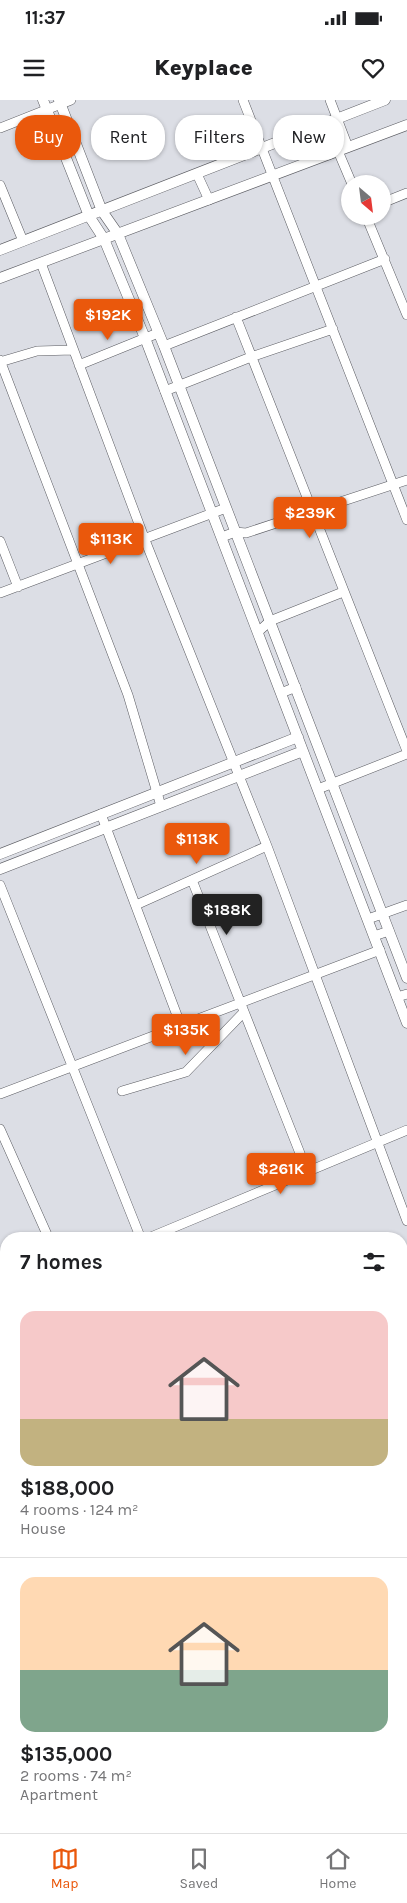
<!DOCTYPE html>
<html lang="en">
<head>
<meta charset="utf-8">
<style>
  body { margin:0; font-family:Karla,sans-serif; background:#f6f6f6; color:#202124; height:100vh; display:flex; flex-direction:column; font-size:19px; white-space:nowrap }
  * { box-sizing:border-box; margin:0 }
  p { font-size:16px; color:#757577 }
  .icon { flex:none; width:28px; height:28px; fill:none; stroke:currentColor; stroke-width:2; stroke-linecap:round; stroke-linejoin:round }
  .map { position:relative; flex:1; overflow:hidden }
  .sheet { position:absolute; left:0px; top:1132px; width:408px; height:601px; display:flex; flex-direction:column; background:#fff; border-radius:20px 20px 0 0; box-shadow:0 1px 4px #0004 }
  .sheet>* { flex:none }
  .guide { position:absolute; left:15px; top:15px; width:378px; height:45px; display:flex; gap:10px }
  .needle { width:32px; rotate:152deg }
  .controls { position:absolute; left:341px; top:75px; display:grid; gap:10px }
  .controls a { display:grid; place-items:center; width:50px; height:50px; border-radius:50%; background:#fff; box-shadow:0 1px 4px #0004; font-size:25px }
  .price { position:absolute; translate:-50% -42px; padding:0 11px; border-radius:5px; background:#ea580c; color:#fff; font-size:16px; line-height:32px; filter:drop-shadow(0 1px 2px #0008) }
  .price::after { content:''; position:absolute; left:50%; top:30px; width:15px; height:11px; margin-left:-8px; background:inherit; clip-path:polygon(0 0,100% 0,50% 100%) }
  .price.current { background:#222; color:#fff }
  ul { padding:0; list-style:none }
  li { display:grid; align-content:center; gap:10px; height:265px; padding:0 20px }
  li+li { border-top:1px solid #e0e0e0 }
  li span { display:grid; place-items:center; height:155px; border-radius:15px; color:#555 }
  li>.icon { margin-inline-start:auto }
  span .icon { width:90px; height:90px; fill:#fffc; stroke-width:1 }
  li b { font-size:21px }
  h2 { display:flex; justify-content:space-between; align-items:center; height:60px; padding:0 20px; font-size:21px }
  .chip { padding:0 18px; border-radius:20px; background:#fff; box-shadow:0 1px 4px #0004; font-size:18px; line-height:45px }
  .chip.current { background:#ea580c; color:#fff }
  .status { display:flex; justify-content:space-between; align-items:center; height:35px; padding:0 25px; background:#fff; direction:ltr }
  .status svg { height:14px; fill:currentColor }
  header { display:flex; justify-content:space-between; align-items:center; height:65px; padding:0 20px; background:#fff; font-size:22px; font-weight:800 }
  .tabs { display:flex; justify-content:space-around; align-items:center; height:70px; border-top:1px solid #e0e0e0; background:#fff; font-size:14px; color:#757577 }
  .tabs a { display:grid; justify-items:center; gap:2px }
  .tabs .current { color:#ea580c }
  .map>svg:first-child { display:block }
  .water { fill:#99aae8; stroke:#737fab }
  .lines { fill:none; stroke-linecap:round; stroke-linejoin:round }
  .minor-casing { stroke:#5b5c62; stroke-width:10 }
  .tertiary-casing { stroke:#5b5c62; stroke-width:11 }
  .minor { stroke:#fff; stroke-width:9 }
  .tertiary { stroke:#fff; stroke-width:10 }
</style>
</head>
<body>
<div class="status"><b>11:37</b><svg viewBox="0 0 49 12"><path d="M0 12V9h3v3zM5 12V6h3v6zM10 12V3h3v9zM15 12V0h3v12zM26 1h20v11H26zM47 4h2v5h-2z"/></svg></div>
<header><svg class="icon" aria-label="menu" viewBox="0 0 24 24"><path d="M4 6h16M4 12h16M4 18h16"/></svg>Keyplace<svg class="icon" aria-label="heart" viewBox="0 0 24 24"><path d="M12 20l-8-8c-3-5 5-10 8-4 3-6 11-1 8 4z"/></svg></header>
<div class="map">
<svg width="407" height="1733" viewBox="0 0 407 1733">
  <rect width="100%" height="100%" fill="#dcdee5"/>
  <!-- water -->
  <path class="water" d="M0,1614L6,1615V1728H130L124,1733H0Z"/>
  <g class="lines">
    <!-- minor casing -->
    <g class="minor-casing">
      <path id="minor" d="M243,0L407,420
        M330,0L348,47
        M0,28L71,0
        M338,51L352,84
        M197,74L209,100
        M0,85L23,141
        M382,103L407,93
        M366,116L407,215
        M41,163L145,440L267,746L407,1121
        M236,217L407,651
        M164,246L385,159
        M0,260L128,595L161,706
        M0,262L37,251L73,250
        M79,265L158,233
        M165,291L251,257L333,229
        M222,437L235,432L246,433L407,380
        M0,441L18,487
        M0,493L226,408
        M258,532L270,521L343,492
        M281,593L296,587
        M318,689L407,654
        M101,714L181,926
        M192,780L307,1071
        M0,785L141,1139
        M136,805L267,746
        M368,819L407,805
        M374,836L389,831
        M397,897L407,894
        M122,991L186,972L244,912
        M0,994L380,850
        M0,1029L49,1139
        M146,1139L407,1030
        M401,1297L407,1309
        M401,1395L407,1392
        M401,1438L407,1449
        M401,1492L407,1489
        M401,1561L407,1573
        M0,1573L6,1576
        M401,1615L407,1612
        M401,1685L407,1682
        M401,1696L407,1701"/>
    </g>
    <!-- tertiary casing -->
    <g class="tertiary-casing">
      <path id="tertiary" d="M43,0L89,116L104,139L145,238L407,923
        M59,0L102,111L118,134L164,246L407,878
        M0,150L385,0
        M0,178L407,25
        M0,754L298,637
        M0,769L303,651
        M401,1173L407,1171
        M401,1209L407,1206
        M0,1378L6,1374
        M0,1412L6,1409"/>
    </g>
    <!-- minor -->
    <use href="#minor" class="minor"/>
    <!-- tertiary -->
    <use href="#tertiary" class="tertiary"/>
  </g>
</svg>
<div class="controls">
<a><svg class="needle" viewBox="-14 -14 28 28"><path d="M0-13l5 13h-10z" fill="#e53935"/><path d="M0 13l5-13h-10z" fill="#757577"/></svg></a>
</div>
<b class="price" style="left:108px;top:241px">$192K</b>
<b class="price" style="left:310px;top:439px">$239K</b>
<b class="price" style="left:111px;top:465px">$113K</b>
<b class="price" style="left:197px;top:765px">$113K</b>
<b class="price current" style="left:227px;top:836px">$188K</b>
<b class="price" style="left:186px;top:956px">$135K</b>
<b class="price" style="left:281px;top:1095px">$261K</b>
<div class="guide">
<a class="chip current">Buy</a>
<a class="chip">Rent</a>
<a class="chip">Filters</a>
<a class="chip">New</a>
</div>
<section class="sheet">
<h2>7 homes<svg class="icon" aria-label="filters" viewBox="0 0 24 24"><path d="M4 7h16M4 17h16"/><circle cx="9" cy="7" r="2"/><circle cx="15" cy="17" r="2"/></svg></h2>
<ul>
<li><span style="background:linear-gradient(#f6c9c9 70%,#c2b280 0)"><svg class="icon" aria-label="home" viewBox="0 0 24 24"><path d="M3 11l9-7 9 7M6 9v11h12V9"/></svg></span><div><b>$188,000</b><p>4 rooms · 124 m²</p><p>House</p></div></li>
<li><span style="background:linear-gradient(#ffd9b3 60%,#7fa58c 0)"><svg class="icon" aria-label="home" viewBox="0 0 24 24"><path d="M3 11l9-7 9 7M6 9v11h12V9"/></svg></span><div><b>$135,000</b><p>2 rooms · 74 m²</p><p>Apartment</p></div></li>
</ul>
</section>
</div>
<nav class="tabs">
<a class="current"><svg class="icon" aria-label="map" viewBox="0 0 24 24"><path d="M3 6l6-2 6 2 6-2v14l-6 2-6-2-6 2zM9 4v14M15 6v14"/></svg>Map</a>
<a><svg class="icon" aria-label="saved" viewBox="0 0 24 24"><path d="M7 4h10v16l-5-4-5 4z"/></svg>Saved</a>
<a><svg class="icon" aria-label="home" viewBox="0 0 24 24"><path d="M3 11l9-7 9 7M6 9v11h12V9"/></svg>Home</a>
</nav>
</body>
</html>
